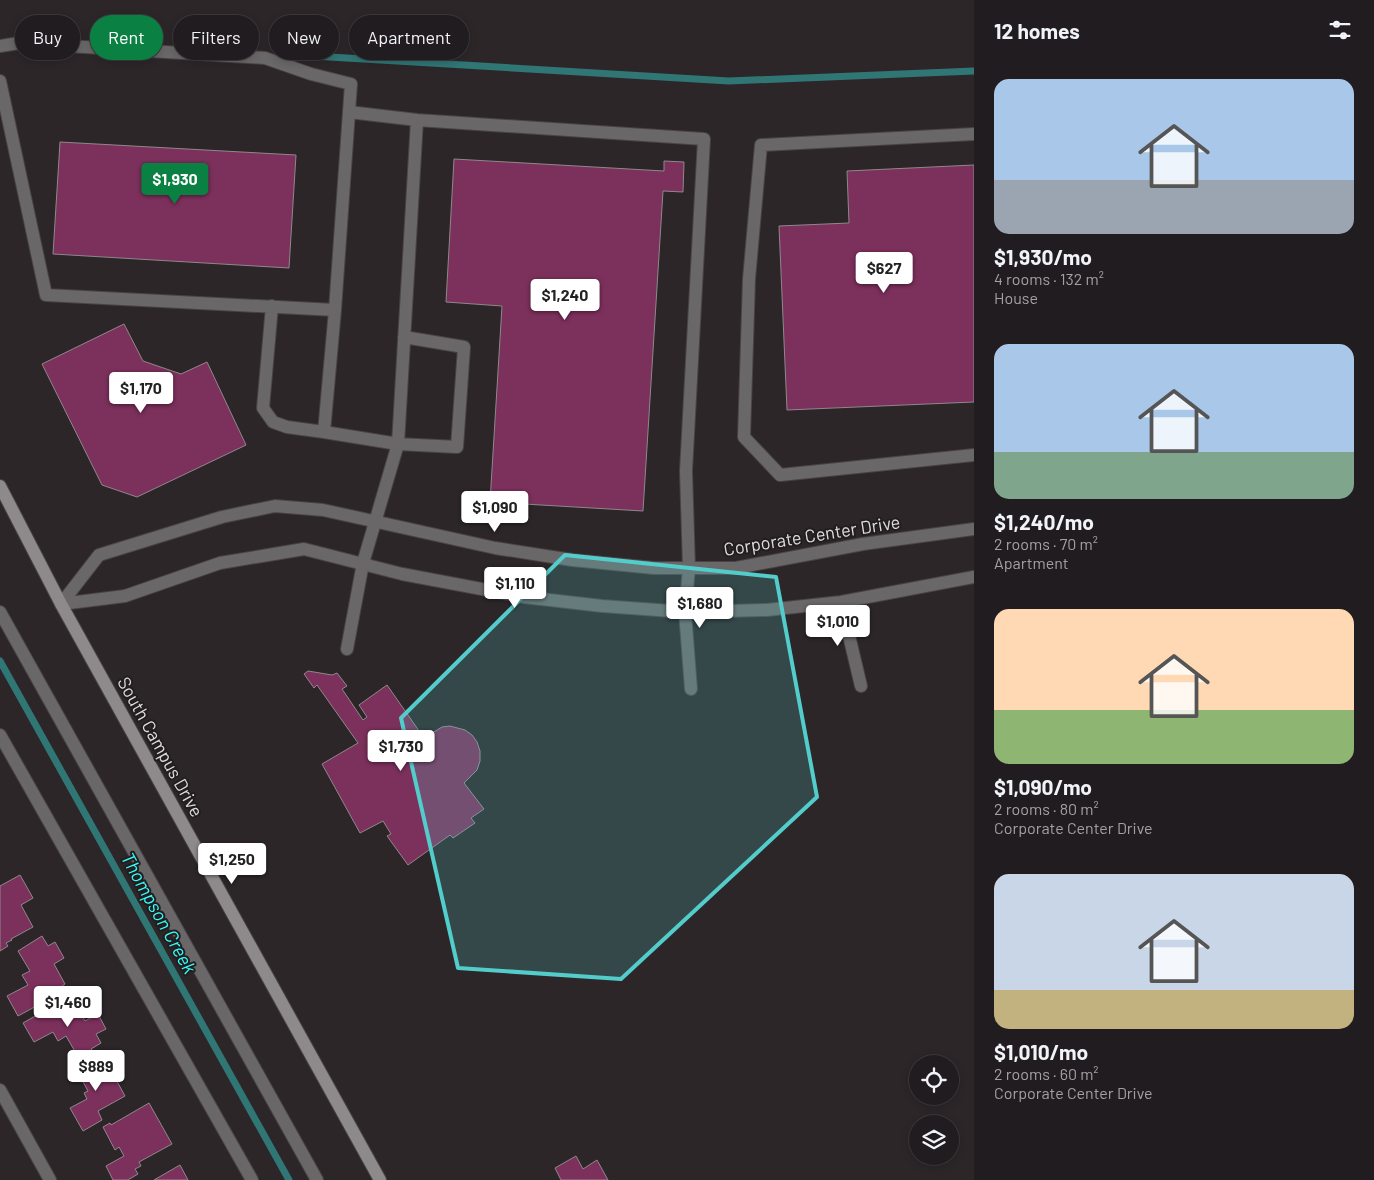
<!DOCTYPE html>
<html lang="en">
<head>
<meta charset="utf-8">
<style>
  body { margin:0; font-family:Barlow,sans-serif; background:#2d292c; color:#f1f3f6; height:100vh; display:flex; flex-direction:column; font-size:19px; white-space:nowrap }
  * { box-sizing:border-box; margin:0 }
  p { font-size:16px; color:#a2a1a4 }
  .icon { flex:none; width:28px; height:28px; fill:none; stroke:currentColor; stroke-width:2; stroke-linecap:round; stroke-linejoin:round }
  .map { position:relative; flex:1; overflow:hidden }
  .details { display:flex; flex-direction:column; background:#211c1f; width:400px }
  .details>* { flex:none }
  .guide { position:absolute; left:15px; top:15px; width:475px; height:45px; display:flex; gap:10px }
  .tools { position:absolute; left:909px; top:1055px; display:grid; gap:10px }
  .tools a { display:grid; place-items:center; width:50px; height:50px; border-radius:50%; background:#211c1f; box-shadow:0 2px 8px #0003,0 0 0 1px #3e3a3d; font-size:25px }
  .price { position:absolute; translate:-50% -42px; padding:0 11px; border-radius:5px; background:#fff; color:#222; font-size:16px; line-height:32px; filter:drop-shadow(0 1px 2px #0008) }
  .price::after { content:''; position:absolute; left:50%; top:30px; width:15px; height:11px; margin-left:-8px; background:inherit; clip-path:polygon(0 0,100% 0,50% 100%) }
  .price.active { background:#0b8043; color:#fff }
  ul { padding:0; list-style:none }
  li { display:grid; align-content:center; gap:10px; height:265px; padding:0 20px }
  li span { display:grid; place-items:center; height:155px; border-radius:15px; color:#555 }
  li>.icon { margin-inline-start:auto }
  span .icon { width:90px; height:90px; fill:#fffc; stroke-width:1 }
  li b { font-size:21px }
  h2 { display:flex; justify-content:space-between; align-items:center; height:60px; padding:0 20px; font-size:21px }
  .tag { padding:0 18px; border-radius:22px; background:#211c1f; box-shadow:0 2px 8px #0003,0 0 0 1px #3e3a3d; font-size:18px; line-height:45px }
  .tag.active { background:#0b8043; color:#fff }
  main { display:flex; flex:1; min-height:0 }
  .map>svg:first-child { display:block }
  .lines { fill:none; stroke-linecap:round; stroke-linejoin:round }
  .stream { stroke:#2f7675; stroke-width:7 }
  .building { fill:#7c305c; stroke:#8f888c }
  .lane-casing { stroke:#494346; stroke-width:14 }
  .street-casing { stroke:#494346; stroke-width:14 }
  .secondary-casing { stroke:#494346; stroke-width:14 }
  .lane { stroke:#696768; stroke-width:12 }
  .street { stroke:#696768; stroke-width:12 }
  .secondary { stroke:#8e8a8c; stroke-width:12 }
  .marked { fill:#53cdcb; fill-opacity:0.2; stroke:#53cdcb; stroke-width:4; stroke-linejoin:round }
  .labels { text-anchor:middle; stroke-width:4; stroke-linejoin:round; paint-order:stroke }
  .street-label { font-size:18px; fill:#e0dcde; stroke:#221d1f }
  .water-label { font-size:19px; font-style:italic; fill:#34fefc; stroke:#221d1f }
</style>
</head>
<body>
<main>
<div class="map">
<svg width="974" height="1180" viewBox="0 0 974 1180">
  <rect width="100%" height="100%" fill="#2c2629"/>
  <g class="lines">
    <!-- stream -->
    <path class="stream" d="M313,56L729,81L974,71
      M0,661L289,1180"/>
  </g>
  <!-- building -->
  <path class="building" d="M60,142L296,155L289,268L53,254Z
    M454,159L664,171V161L684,162L683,192L663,191L643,511L490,502L502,306L446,302Z
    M974,165V402L787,410L779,226L849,223L847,171Z
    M124,324L143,361L181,374L207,362L246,445L137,497L102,485L42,364Z
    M308,671L332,675L337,673L347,686L342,689L363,720L367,717L359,705L387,685L424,738L442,727L450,726L465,730L472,735L477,742L480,751V761L477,770L464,783L484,809L471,818L475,823L453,838L450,835L408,865L387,836L391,834L383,821L360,833L322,764L358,743L317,685L314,688L304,674Z
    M20,875L33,898L21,905L33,927L11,939L12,940L6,943L8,946L0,951V886Z
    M42,936L48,946L55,942L64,958L54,964L65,984L62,986L63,989L57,993L55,989L46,994L38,1000L40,1004L18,1016L7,996L28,985L22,975L30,971L18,951Z
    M73,1000L85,1021L98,1014L106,1029L96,1034L101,1043L91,1049L94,1052L80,1060L66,1036L58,1041L53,1032L34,1042L23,1023L44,1011L47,1016Z
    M102,1054L125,1096L98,1111L102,1120L83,1131L70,1108L87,1099L84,1093L88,1091L76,1069Z
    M149,1103L172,1144L139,1162L141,1166L135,1169L138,1174L128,1180H113L106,1166L124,1156L119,1147L115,1150L103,1127L110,1123L111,1125Z
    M576,1156L583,1169L597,1160L608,1180H561L555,1168Z
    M180,1165L188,1180H154Z"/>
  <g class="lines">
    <!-- lane casing -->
    <g class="lane-casing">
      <path id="lane" d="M0,46L19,43L265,58L311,74L351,84L349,112L417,120L398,444L457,447L464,347L404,337
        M0,81L46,295L335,310
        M417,120L704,139L686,471L689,568
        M974,134L761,145L749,279L744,437L780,475L974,455
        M272,306L263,408L273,422L287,427L324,432
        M0,612L317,1180
        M347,649L363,563L398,444L324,432L335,310L349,112
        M0,735L252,1180"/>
    </g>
    <!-- street casing -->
    <g class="street-casing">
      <path id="street" d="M689,568L685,612L691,689
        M841,602L861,686
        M61,604L99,555L222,517L275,506L323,510L495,548L572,560L654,568H736L863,544L974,529
        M61,604L125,596L220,563L304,549L402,574L524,597L602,606L685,612L767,610L841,602L974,577
        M0,1090L50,1180"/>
    </g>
    <!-- secondary casing -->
    <g class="secondary-casing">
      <path id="secondary" d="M0,486L61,604L380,1180"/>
    </g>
    <!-- lane -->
    <use href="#lane" class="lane"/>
    <!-- street -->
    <use href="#street" class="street"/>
    <!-- secondary -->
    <use href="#secondary" class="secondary"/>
  </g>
  <!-- marked area -->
  <path class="marked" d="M565,555L776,577L817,797L621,979L458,968L401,718Z"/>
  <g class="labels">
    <!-- street labels -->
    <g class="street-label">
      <text transform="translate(812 536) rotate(-9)" y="6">Corporate Center Drive</text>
      <text transform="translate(160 747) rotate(61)" y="6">South Campus Drive</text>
    </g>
    <!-- water labels -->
    <g class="water-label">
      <text transform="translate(159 913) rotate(61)" y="7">Thompson Creek</text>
    </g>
  </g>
</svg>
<div class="tools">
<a><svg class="icon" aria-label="locate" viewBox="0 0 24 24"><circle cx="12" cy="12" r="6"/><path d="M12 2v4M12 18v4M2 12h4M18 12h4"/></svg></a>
<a><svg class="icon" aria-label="layers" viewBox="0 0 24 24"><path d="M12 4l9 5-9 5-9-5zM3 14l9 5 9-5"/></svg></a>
</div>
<b class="price active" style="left:175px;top:205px">$1,930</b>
<b class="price" style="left:884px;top:294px">$627</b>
<b class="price" style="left:565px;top:321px">$1,240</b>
<b class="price" style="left:141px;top:414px">$1,170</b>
<b class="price" style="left:495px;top:533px">$1,090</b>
<b class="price" style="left:515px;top:609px">$1,110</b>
<b class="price" style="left:700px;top:629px">$1,680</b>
<b class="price" style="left:838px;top:647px">$1,010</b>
<b class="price" style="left:401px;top:772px">$1,730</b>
<b class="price" style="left:232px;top:885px">$1,250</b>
<b class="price" style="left:68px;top:1028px">$1,460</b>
<b class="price" style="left:96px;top:1092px">$889</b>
<div class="guide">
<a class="tag">Buy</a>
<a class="tag active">Rent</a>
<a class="tag">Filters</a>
<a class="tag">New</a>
<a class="tag">Apartment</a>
</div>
</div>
<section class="details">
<h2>12 homes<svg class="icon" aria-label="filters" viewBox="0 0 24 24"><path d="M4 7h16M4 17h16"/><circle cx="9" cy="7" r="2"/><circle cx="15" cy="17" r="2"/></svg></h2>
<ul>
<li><span style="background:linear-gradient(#a9c7e8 65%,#9aa5b1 0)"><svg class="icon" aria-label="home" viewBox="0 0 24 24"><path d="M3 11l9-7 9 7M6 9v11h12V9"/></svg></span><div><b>$1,930/mo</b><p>4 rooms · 132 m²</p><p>House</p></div></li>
<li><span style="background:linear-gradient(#a9c7e8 70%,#7fa58c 0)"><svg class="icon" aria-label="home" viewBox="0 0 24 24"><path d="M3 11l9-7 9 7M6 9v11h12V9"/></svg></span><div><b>$1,240/mo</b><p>2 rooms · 70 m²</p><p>Apartment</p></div></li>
<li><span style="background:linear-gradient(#ffd9b3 65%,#8fb573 0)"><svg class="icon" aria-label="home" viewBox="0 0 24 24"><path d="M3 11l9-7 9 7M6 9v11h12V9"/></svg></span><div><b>$1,090/mo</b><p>2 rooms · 80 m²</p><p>Corporate Center Drive</p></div></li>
<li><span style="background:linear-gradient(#c9d6e8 75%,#c2b280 0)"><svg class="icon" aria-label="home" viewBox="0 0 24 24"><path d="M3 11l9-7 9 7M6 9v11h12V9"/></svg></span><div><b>$1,010/mo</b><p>2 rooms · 60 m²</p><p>Corporate Center Drive</p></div></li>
</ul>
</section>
</main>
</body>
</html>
